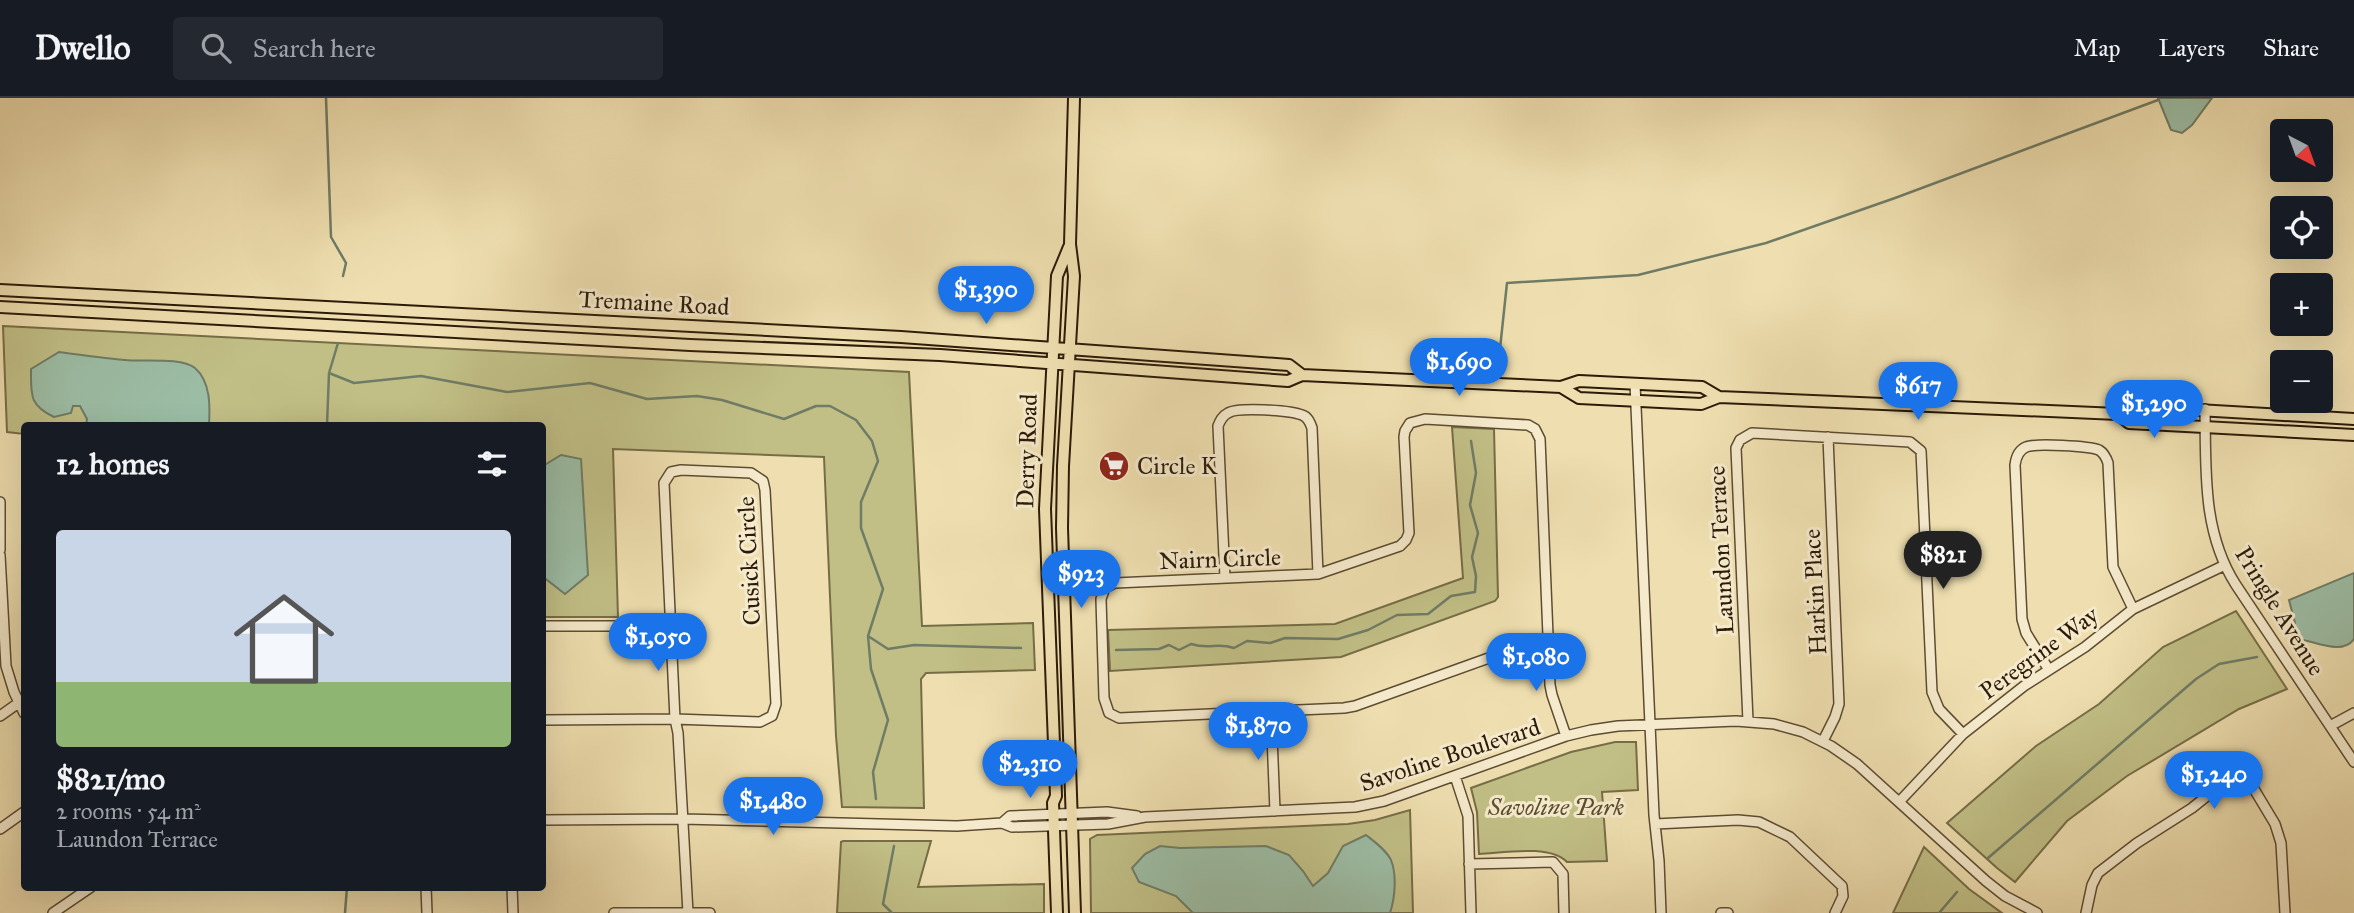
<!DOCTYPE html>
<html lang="en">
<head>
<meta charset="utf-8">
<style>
  body { margin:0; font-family:"IM FELL Great Primer",serif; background:#242831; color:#f1f3f6; height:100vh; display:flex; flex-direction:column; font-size:26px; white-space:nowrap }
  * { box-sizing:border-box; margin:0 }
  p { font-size:23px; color:#9ea1a6 }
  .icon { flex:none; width:38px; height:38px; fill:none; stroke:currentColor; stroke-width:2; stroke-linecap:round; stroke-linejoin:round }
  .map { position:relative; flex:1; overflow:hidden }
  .panel { position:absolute; left:21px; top:324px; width:525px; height:469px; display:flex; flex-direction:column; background:#171b24; border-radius:7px; box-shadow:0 7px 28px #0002 }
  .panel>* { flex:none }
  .needle { width:46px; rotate:139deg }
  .fabs { position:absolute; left:2270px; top:21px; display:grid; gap:14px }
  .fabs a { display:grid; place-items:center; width:63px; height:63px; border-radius:7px; background:#171b24; box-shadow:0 7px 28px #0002; font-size:35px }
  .price { position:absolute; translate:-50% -60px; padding:0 16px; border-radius:24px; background:#1a73e8; color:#fff; font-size:23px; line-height:46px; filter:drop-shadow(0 2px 4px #0008) }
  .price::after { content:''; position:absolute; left:50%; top:42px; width:21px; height:16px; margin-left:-10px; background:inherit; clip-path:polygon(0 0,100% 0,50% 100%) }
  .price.selected { background:#222; color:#fff }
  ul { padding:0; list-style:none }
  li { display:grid; align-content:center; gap:14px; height:371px; padding:0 35px }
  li+li { border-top:2px solid #363941 }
  li span { display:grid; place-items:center; height:217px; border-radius:7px; color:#555 }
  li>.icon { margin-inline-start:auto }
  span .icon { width:126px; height:126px; fill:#fffc; stroke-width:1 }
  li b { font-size:30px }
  h2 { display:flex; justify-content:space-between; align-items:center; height:84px; padding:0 35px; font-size:30px }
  header { display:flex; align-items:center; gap:42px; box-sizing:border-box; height:98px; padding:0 35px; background:#171b24; border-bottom:2px solid #363941 }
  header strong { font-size:33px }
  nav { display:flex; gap:38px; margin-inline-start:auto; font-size:24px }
  .search { width:490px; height:63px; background:#242831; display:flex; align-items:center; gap:18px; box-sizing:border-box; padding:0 24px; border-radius:7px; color:#9ea1a6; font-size:26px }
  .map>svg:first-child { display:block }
  .green { fill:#c1bf86; stroke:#766d47; stroke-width:2 }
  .water { fill:#9cbda5; stroke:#6f7c66; stroke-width:2 }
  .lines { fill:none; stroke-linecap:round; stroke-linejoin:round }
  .stream { stroke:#6f7c66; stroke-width:2.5 }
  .minor-casing { stroke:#5d4c32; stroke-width:12 }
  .major-casing { stroke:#2c1b08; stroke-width:14 }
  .minor { stroke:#f5eacc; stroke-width:9 }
  .major { stroke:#efdfb0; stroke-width:10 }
  .labels { text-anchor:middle; stroke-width:6; stroke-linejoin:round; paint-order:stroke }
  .street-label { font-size:24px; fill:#2c1b08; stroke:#f5eacc }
  .poi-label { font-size:24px; fill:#2c1b08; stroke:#f5eacc; text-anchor:start }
  .park-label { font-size:24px; font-style:italic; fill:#594c2e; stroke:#f5eacc }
</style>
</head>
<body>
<header>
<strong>Dwello</strong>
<div class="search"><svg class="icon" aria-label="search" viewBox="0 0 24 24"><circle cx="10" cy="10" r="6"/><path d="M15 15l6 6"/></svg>Search here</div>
<nav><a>Map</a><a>Layers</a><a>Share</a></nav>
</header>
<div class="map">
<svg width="2354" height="815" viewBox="0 0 2354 815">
  <rect width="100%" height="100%" fill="#efdfb0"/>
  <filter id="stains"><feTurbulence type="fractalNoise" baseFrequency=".00286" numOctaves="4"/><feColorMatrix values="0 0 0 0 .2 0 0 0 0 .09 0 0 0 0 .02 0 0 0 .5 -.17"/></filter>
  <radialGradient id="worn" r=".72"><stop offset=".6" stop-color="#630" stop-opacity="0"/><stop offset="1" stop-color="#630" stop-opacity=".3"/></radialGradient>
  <!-- green -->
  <path class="green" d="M3,228L909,274L922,528L1033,525L1035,572L926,575L921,581L924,710L842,709L836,638L824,359L613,351L618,519H543L542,327H24V336L7,334Z
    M1452,329L1494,331L1498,499L1495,503L1341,559L1110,573L1108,532L1335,526L1463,480Z
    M2236,513L2287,591L2239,611L2127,678L2067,723L2015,784L1997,770L1947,725L2036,648L2099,606L2163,549Z
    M1615,644H1636L1638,692L1602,694L1607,763L1567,764C1549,746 1503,755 1479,756L1477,714L1471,690L1571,654Z
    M1410,712L1413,815H1091L1090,741L1097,737L1348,726L1375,722Z
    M843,743H931L918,789L1044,786V815H837L841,744Z
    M1924,749L1969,791L2002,815H1893Z"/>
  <!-- water -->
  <path class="water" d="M2158,0H2212L2192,27L2182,35L2171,32Z
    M59,254C81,257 103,260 125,262C143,264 181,259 195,270C211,284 210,309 209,327H86L87,321L80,308H73L71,315L54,319C29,307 31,297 31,271Z
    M561,357L581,361L588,477L565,496L542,478L543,368Z
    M2354,475V541C2342,558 2315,543 2298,541L2293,529L2295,525L2289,502Z
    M1366,737C1375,744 1386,752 1391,762C1397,777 1395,800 1390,815H1193L1176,798L1139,784L1132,770L1145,756L1160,748L1180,750L1266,748L1289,757L1303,773L1313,788L1328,775L1343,748Z"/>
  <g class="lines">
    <!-- stream -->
    <path class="stream" d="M326,0L331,139L346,165L343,178
      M338,245L329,275L354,285L421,278L507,294L590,285L647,301L697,298L722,302L784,321L816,308H830L856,322L872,343L878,363L861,404V430L883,491L868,538L871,571L888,622L873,674L876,701
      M1499,260L1507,185L1638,177L1766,145L1895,100L2158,2
      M327,327L329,275
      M868,538L888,551L914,547L1021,550
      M1116,552L1159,551L1169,547L1179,552L1191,546C1211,552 1216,544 1234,550L1247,543L1270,545L1285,540L1338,541L1368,532L1397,517L1428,516L1451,498L1475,494L1476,478L1472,459L1478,435L1470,407L1476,375L1471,343
      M1988,760L2196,581L2219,566L2257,559
      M345,815L347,789
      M892,815L883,806L894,748
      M1939,815L1957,794"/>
    <!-- minor casing -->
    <g class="minor-casing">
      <path id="minor" d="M1635,286L1654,717L1659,763L1661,815
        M2205,311C2206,372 2202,434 2236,487L2354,664
        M0,404V452
        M0,457L6,568L14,594L24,615
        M1225,480L1218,328C1220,323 1222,318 1228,315C1237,309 1291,312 1302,317C1308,319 1310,324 1312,330L1318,476
        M542,528H671
        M1549,544L1525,547L1355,608L1344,610L1119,620L1109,615L1104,600L1101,501L1105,490L1115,485L1318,476L1400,448L1406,442L1409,435L1404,339L1405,333L1410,325L1425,321L1528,327L1535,331L1540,341L1550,587L1552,597L1566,638
        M2049,572L2026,535L2022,521L2015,367C2016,359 2019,352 2026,349C2036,345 2089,348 2099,352C2104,355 2106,359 2108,365L2113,469L2133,511
        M1271,613L1275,713
        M0,618L24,601
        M542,622L675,621L760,624L772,618L776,606L765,392L763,383L751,375L681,372L671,374L664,385L675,621L678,635L688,815
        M1748,623L1736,350L1740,342L1752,335L1910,344L1921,353L1932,594L1939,611L1963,636
        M2330,628L2354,615
        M1823,643L1835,619L1839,606L1828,339
        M1455,678L1468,718L1471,815
        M1899,704L1963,636L2024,588L2085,549L2133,511L2225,467
        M542,722L683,721L957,728L1002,725L1012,729L1108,726L1145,719L1355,709L1384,703L1566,638L1591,632L1618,628L1736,623L1774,626L1803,634L1831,648L1857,666L1986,783L2005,798L2037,815
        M1002,725L1010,718L1107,714L1137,718
        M1655,726L1738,722L1759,724L1790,739L1842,788L1843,798L1835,815
        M0,731L24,714
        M1469,766L1553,764L1563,776L1564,815
        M426,789L427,815
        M512,789L513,815
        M53,815L91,789
        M614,815H710
        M1721,815H1728
        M2086,815L2092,787L2098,775L2137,745L2192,710L2228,681L2236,678L2241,679L2251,686L2275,726L2281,745L2285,815"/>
    </g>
    <!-- major casing -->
    <g class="major-casing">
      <path id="major" d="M1074,0L1070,146L1074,178L1063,368L1062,430L1075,815
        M0,192L901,239L1289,267L1302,277
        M0,209L690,247L940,257L1288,283L1302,277L1561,289L1579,283L1702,289L1719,299
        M1561,289L1579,300L1701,306L1719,299L2118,316L2129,325L2354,337
        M2118,316L2129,308L2354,321
        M1057,815L1053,705L1056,698L1045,411L1057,178L1069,149"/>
    </g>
    <!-- minor -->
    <use href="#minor" class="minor"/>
    <!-- major -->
    <use href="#major" class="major"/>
  </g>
  <!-- icons -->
  <defs>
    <g id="supermarket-disc" transform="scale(1.575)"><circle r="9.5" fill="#8f2418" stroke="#f5eacc"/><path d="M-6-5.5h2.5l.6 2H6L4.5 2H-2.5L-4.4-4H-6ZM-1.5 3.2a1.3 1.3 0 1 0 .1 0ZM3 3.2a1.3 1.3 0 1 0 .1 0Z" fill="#fff"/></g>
  </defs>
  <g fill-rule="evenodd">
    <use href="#supermarket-disc" x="1114" y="368"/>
  </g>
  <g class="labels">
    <!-- street labels -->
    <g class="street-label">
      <text transform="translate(654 205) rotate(3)" y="8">Tremaine Road</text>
      <text transform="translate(1027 353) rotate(-88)" y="8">Derry Road</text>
      <text transform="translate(1721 452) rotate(-93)" y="8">Laundon Terrace</text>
      <text transform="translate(1220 461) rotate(-2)" y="8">Nairn Circle</text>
      <text transform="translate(749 463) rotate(-93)" y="8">Cusick Circle</text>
      <text transform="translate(1815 494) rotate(-93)" y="8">Harkin Place</text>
      <text transform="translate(2280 513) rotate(58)" y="8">Pringle Avenue</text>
      <text transform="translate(2039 555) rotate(-36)" y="8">Peregrine Way</text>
      <text transform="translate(1450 657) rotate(-18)" y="8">Savoline Boulevard</text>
    </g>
    <!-- poi labels -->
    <g class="poi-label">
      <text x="1137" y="376">Circle K</text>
    </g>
    <!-- park labels -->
    <g class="park-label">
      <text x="1556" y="717">Savoline Park</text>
    </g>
  </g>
  <rect width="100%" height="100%" filter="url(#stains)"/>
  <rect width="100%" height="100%" fill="url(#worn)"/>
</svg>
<div class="fabs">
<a><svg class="needle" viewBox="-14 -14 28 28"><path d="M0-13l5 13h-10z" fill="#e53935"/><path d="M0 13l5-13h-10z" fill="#9ea1a6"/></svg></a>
<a><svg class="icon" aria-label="locate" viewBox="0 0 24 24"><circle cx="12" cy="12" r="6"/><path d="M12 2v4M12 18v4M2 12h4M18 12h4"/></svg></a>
<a>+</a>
<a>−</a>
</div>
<b class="price" style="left:986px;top:228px">$1,390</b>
<b class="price" style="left:1459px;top:300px">$1,690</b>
<b class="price" style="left:1918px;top:324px">$617</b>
<b class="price" style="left:2154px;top:342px">$1,290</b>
<b class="price selected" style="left:1943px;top:493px">$821</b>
<b class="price" style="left:1081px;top:512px">$923</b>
<b class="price" style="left:658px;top:575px">$1,050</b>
<b class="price" style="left:1536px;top:595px">$1,080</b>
<b class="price" style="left:1258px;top:664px">$1,870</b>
<b class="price" style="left:1030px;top:702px">$2,310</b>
<b class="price" style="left:2214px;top:713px">$1,240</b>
<b class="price" style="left:773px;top:739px">$1,480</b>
<section class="panel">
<h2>12 homes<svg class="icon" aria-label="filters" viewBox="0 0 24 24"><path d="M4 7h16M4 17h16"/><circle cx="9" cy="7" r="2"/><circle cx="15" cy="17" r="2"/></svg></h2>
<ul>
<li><span style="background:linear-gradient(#c9d6e8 70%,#8fb573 0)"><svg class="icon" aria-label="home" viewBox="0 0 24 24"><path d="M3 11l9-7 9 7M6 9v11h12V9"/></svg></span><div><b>$821/mo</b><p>2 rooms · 54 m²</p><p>Laundon Terrace</p></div></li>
</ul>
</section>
</div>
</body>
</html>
